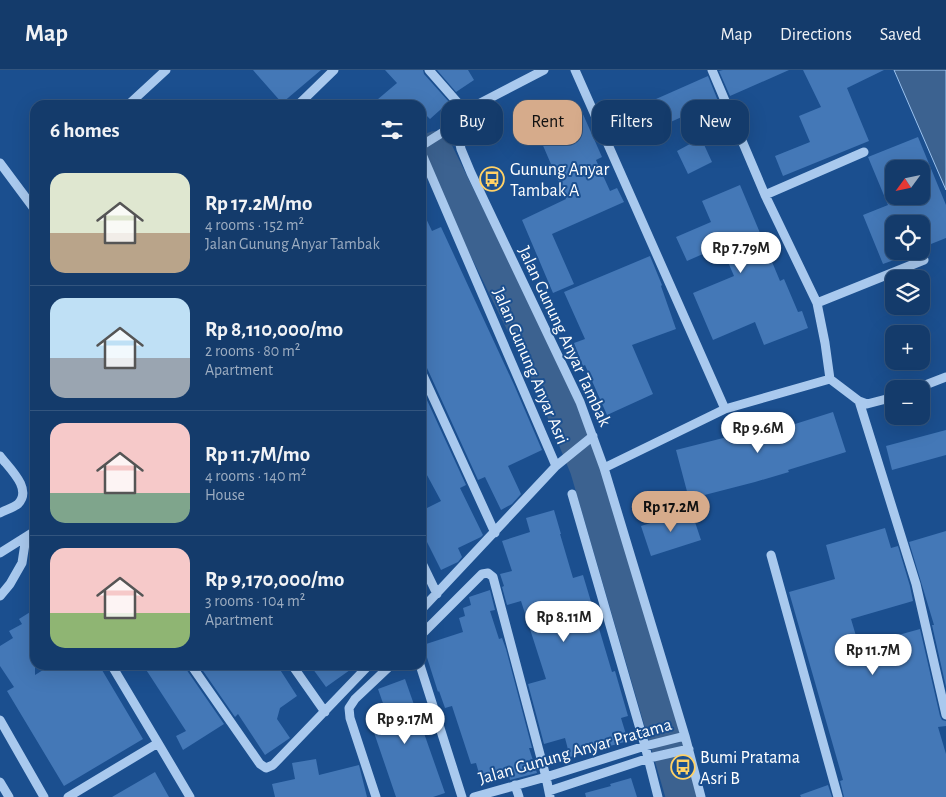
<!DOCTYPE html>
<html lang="en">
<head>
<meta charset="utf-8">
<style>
  body { margin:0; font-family:"Alegreya Sans",sans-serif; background:#1d4271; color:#f1f3f6; height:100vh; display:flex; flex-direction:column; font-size:19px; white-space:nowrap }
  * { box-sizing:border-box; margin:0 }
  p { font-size:16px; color:#9dadc1 }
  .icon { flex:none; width:28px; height:28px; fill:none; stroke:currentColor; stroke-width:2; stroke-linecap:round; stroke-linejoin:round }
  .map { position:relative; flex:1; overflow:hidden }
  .drawer { position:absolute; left:30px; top:30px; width:396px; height:570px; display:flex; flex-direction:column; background:#143b6b; border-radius:15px; box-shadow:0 5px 20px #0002,0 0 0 1px #33557e }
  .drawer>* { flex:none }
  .guide { position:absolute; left:441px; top:30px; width:429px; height:45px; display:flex; gap:10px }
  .needle { width:32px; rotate:237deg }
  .tools { position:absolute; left:885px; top:90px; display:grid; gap:10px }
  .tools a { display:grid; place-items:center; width:45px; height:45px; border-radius:10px; background:#143b6b; box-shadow:0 5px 20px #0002,0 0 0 1px #33557e; font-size:25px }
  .price { position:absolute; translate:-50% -42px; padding:0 11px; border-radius:18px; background:#fff; color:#222; font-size:16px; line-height:32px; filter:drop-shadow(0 1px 2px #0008) }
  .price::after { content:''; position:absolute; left:50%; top:30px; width:15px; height:11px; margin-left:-8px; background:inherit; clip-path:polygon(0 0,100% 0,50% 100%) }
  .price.on { background:#d6ab8b; color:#111 }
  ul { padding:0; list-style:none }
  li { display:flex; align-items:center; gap:15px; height:125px; padding:0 20px }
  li+li { border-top:1px solid #33557e }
  li span { display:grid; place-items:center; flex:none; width:140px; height:100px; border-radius:15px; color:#555 }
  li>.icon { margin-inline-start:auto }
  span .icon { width:60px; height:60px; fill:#fffc; stroke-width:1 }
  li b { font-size:21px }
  h2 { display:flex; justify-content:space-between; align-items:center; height:60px; padding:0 20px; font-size:21px }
  .pill { padding:0 18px; border-radius:15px; background:#143b6b; box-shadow:0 5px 20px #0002,0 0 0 1px #33557e; font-size:18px; line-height:45px }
  .pill.on { background:#d6ab8b; color:#111 }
  header { display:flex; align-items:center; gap:30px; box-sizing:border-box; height:70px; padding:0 25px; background:#143b6b; border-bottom:1px solid #33557e }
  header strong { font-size:24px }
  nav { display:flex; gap:28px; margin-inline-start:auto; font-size:18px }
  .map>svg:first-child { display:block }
  .water { fill:#3c6290; stroke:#9cc4f0 }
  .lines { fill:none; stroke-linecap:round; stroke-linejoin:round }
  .river { stroke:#3c6290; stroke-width:32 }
  .building { fill:#4478b7; fill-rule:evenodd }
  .minor { stroke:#a9c9ee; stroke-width:9 }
  .labels { text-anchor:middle; stroke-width:4; stroke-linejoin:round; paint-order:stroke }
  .poi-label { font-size:18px; fill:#fff; stroke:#1b4f8f; text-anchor:start }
  .street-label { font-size:18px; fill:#fff; stroke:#1b4f8f }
</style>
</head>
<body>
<header>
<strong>Map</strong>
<nav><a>Map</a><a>Directions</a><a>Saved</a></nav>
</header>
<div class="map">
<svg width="946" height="727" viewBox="0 0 946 727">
  <rect width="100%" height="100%" fill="#1b4f8f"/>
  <!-- water -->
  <path class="water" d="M894,0H946V120Z"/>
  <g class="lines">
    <!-- river -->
    <path class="river" d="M435,77L549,309L586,399L682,727"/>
  </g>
  <!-- building -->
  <path class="building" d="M253,0H321L282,33Z
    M385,0H423L424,4L449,32L430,49L421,40V35H371L397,13Z
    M437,0H468L474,10L456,22Z
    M723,0H789L730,26L719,1Z
    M803,0H884L847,18L869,71L783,106L775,86L810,72L799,46L821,37Z
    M708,6L718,31L666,54L656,29Z
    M557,40L562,51L582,42L602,87L596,90L610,121L617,118L624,132L552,164L574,214L553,223L522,150L566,129L532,50Z
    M918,67L946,135V168L921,178V154H894V190L883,194L863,145L888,135L868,87ZM894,99H921V126H894Z
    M701,68L712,92L688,104L677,81Z
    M740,115L780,211L784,209L798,242L802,241L808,258L764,275L755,252L713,270L693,223L734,206L721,176L687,191L676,167L711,152L702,131Z
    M421,138L432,161L441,157L515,317L542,380L508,396L521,424L512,434L501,440L485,407L478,410L427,298L424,296L421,295Z
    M650,186L662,215L661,216L676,259L632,275L653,324L607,345L585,295L583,296L574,273L585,269L564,222Z
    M421,317L466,415L460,418L483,465L481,467L458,478L462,487L458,492L441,500L421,460V441L441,431L421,394Z
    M833,342L846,382L788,400L789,402L755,412L689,429L676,380L739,364L738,360L772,349L776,360Z
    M946,360V385L892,400L886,376Z
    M554,440L561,464H560L573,508L583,505L612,602L615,601L628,646L621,648L628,671L570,687L565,668L544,674L528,614L546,609L521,531L507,535L502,517L504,516L500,504L512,501L502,471L530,462L526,448Z
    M691,440L701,470L651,486L641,456Z
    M885,458L891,478L898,476L910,516L913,531L851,549L859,576L920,559L940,646L942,650L946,651V656L938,657L946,684V727H844L840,711L843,710L789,522L835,509L826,475Z
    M946,461V617L932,555H934L909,472Z
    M490,520L495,540L490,541L499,569L502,568L506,579L532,678H529L537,703L510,710L508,702L481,710L476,693L471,694L452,636L445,638L439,621L438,622L423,575L463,562L459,548L465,546L463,538L471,535L469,527Z
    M35,539V605L51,595H99L143,669L64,716L7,621L14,617L0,596V576L13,568L9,561L22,554L19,549Z
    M143,595H185L186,599L224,654L183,680L176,666L186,661Z
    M199,595H277L297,626L280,638L277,649L290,668L265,685L238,644L235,647Z
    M310,595H357L326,617Z
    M405,609L445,723L433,727H396L368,645L385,639L378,619Z
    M316,689L319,705L359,695L367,727H275L272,714L295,709L292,693Z
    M155,702L169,727H112Z
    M631,708L637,727H586L585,723L611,716L610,714Z
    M828,715L832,727H801L800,725Z"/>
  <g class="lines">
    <!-- minor -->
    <path class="minor" d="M429,0L465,41
      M575,0L725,339
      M712,0L765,125L817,233L825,273L830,309
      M128,35L166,0
      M298,35L334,0
      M456,54L461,79L471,103L580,332L604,398L685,666L701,727
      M421,76L456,54L465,41L544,0
      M421,82L556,396L421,540
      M0,93L35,140
      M765,125L864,82
      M817,233L924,190
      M421,301L495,463
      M915,319L946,307
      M859,331L916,514L946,645
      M0,386C9,398 33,419 18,434C13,438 5,440 0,443
      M556,396L593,366
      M604,398L725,339L830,309L859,331L867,334L894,327
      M572,424L645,676L658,727
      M0,483L35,461
      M771,485L838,727
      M421,491L437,524
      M0,526L10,514L22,493L26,467
      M421,565L482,504L488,503L493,507L546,707L550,727
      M191,595L260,694L266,698L273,695L369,595
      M292,595L325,642
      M420,595L462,727
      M0,650L44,727
      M158,673L190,727
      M0,712L9,727
      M515,715L519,727
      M549,721L649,688L689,679
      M68,727L158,673L112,596
      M376,727L350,648L349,638L355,629L391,595
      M474,727L546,707L645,676L685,666"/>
  </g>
  <!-- icons -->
  <defs>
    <g id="bus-ring" transform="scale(1.25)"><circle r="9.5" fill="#1b4f8f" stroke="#ffd166" stroke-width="1.5"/><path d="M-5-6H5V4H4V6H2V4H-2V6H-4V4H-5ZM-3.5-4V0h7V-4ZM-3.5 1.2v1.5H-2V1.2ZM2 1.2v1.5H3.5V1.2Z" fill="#ffd166"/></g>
  </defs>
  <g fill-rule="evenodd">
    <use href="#bus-ring" x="492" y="109"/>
    <use href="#bus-ring" x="683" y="697"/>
  </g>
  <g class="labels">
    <!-- poi labels -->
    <g class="poi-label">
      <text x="510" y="105">Gunung Anyar<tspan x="510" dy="21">Tambak A</tspan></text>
      <text x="700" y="693">Bumi Pratama<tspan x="700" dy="21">Asri B</tspan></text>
    </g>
    <!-- street labels -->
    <g class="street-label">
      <text transform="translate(565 266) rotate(65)" y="6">Jalan Gunung Anyar Tambak</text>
      <text transform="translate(531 296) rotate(67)" y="6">Jalan Gunung Anyar Asri</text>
      <text transform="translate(575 681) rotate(-16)" y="6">Jalan Gunung Anyar Pratama</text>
    </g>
  </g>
</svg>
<div class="tools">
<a><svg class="needle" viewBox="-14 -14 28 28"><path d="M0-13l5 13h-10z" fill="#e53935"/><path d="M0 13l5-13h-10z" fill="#9dadc1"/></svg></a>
<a><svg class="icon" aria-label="locate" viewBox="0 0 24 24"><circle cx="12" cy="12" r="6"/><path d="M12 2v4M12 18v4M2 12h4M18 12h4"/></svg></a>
<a><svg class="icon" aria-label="layers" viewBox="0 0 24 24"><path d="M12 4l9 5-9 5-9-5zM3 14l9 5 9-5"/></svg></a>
<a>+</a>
<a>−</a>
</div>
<b class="price" style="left:741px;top:204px">Rp 7.79M</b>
<b class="price" style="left:758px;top:384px">Rp 9.6M</b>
<b class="price on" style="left:671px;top:463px">Rp 17.2M</b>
<b class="price" style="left:564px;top:573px">Rp 8.11M</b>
<b class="price" style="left:873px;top:606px">Rp 11.7M</b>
<b class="price" style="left:405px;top:675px">Rp 9.17M</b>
<div class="guide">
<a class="pill">Buy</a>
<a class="pill on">Rent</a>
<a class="pill">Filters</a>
<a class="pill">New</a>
</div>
<section class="drawer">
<h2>6 homes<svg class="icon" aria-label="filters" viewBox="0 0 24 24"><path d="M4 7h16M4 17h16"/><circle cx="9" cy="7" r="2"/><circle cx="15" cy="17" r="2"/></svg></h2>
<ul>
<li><span style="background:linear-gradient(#dfe7d0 60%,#b9a48a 0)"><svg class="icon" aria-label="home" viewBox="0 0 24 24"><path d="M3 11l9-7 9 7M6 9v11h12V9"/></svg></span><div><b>Rp 17.2M/mo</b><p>4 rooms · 152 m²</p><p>Jalan Gunung Anyar Tambak</p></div></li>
<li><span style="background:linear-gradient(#bfe0f5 60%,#9aa5b1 0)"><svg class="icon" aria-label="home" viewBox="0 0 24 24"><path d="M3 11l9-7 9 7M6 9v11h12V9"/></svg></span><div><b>Rp 8,110,000/mo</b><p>2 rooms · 80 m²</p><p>Apartment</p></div></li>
<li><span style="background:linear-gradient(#f6c9c9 70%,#7fa58c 0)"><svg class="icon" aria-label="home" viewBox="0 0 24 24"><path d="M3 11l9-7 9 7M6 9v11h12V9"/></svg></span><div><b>Rp 11.7M/mo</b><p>4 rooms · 140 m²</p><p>House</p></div></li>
<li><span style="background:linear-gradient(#f6c9c9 65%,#8fb573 0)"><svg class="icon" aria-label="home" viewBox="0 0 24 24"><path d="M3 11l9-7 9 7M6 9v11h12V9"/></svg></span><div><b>Rp 9,170,000/mo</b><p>3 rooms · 104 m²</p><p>Apartment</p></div></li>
</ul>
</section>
</div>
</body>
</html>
